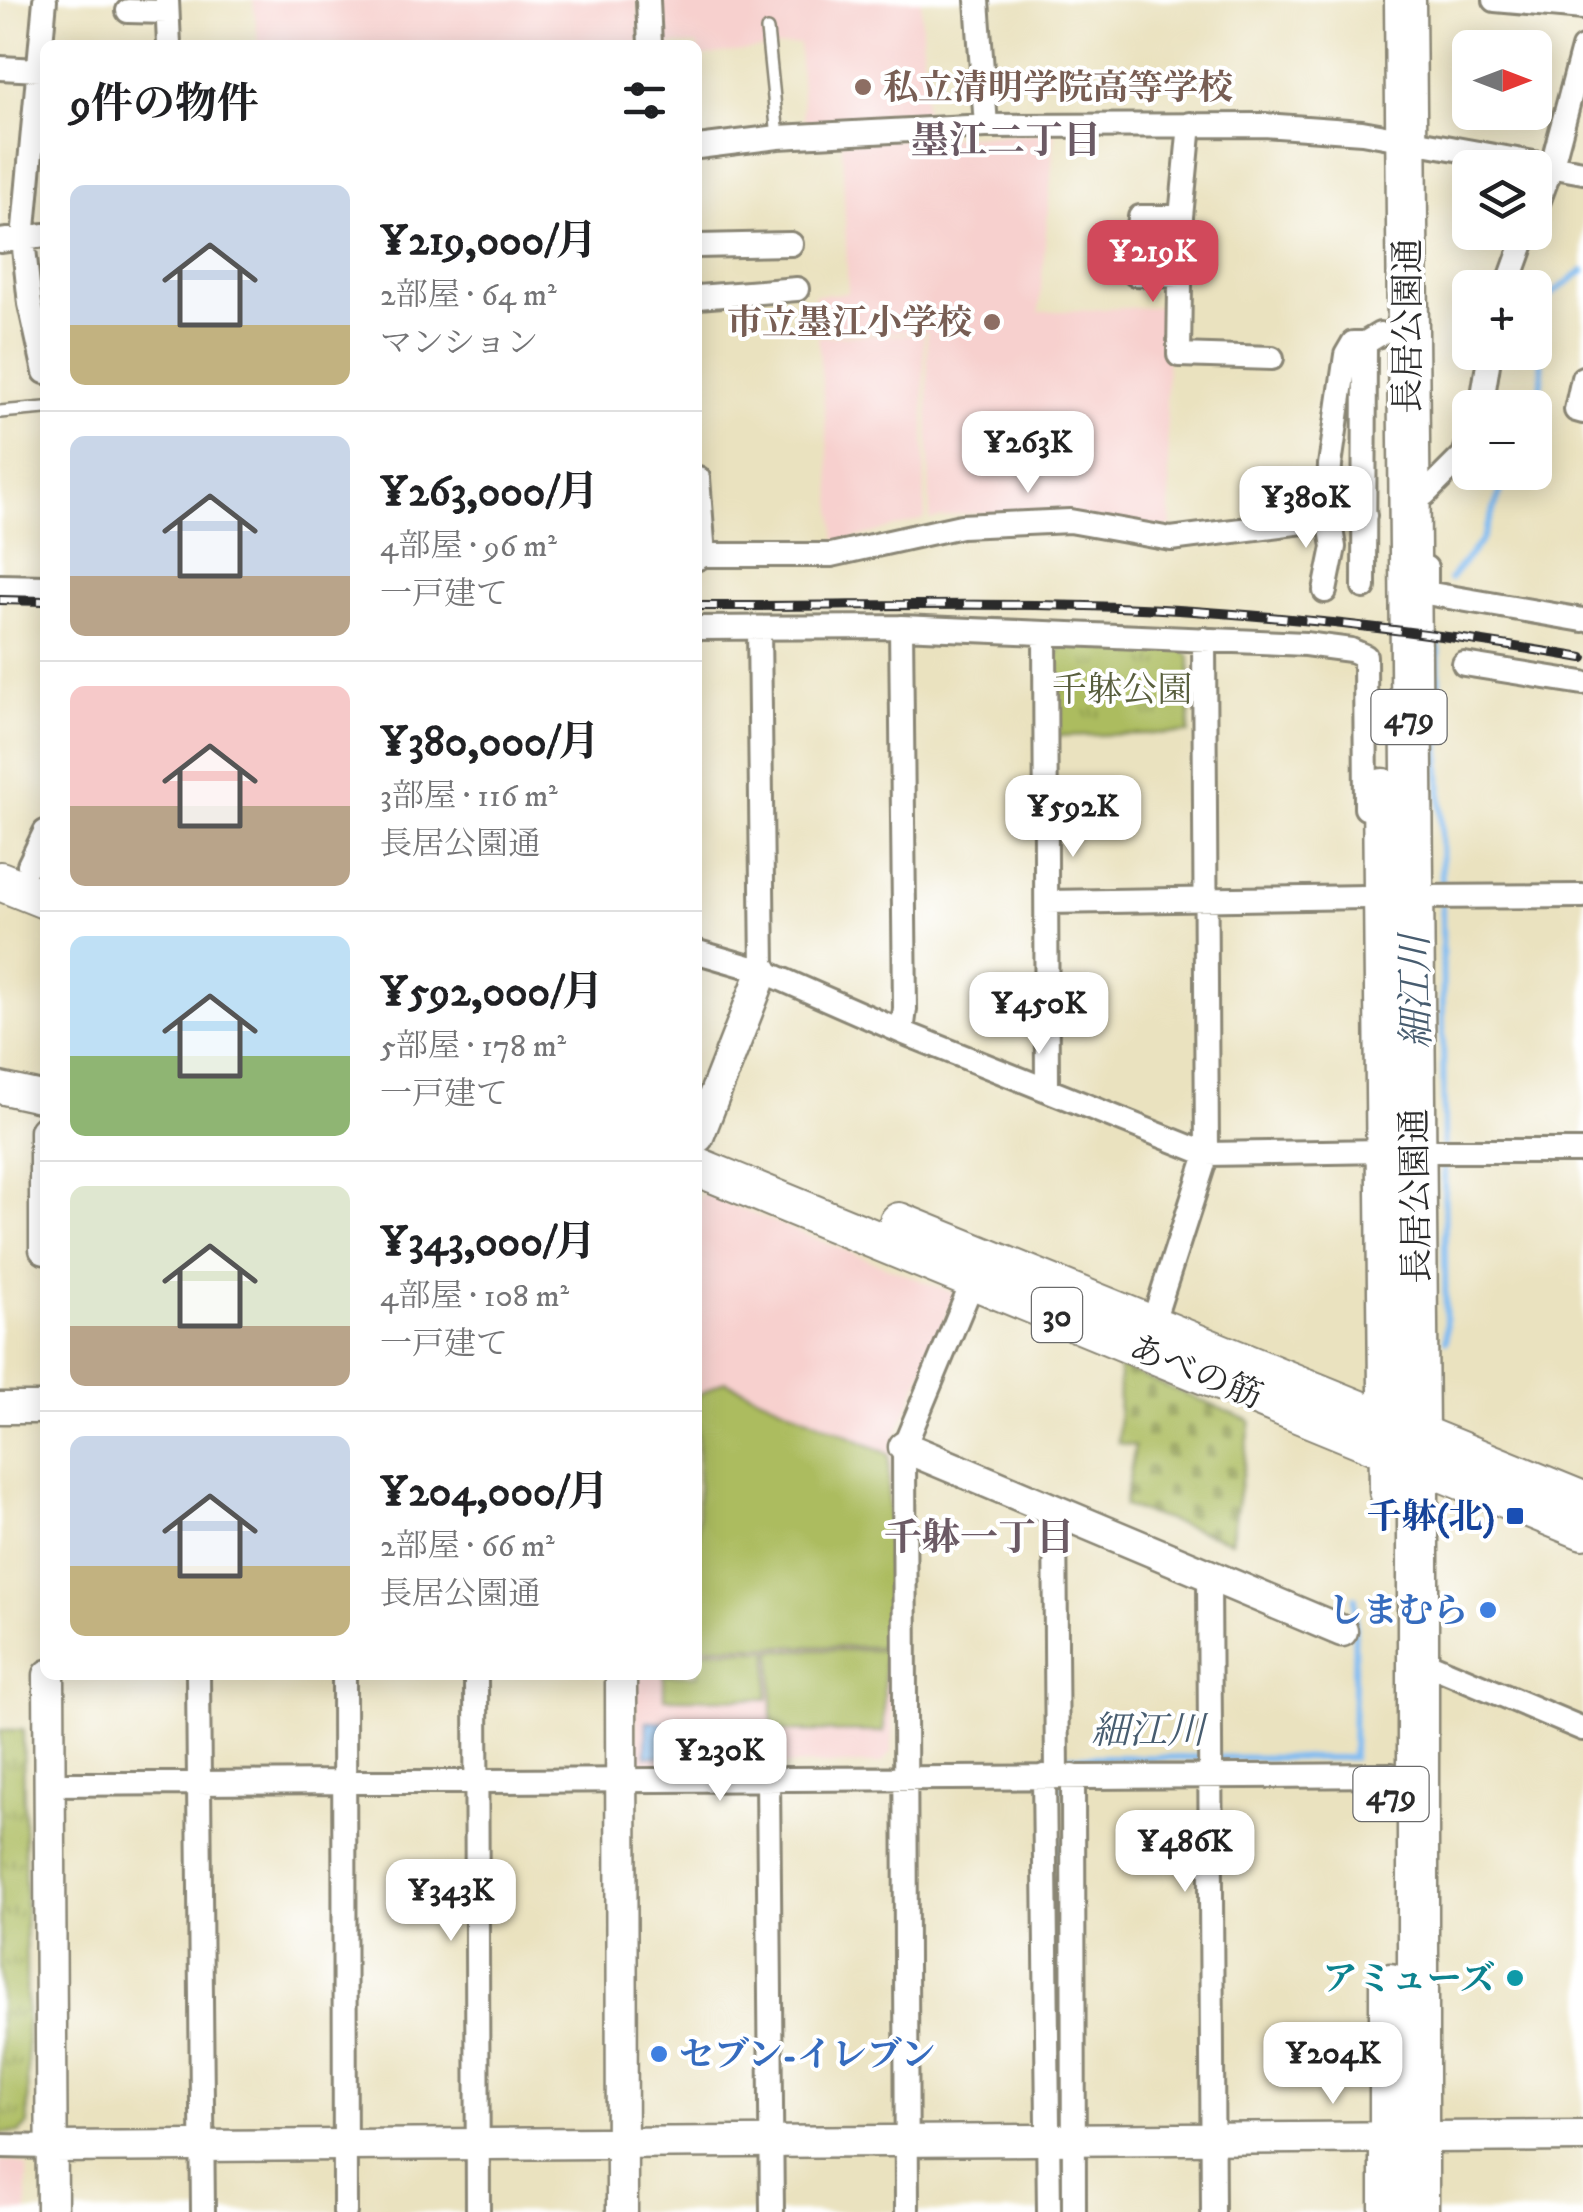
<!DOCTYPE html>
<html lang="ja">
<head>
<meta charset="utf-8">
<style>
  body { margin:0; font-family:"IM FELL DW Pica","Noto Serif JP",serif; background:#f2f2f2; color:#202124; height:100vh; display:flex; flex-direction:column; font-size:38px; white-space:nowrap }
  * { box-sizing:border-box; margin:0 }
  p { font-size:32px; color:#757577 }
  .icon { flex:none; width:55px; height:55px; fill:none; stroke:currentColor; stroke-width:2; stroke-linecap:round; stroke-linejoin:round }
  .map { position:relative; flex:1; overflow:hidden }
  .drawer { position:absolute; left:40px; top:40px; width:662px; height:1640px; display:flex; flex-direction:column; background:#fff; border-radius:15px; box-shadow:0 5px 25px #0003 }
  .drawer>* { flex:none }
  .needle { width:65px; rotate:90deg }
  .tools { position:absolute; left:1452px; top:30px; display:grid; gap:20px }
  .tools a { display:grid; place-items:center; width:100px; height:100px; border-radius:15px; background:#fff; box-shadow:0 5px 25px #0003; font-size:50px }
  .price { position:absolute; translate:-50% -85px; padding:0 22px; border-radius:20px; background:#fff; color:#222; font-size:32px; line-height:65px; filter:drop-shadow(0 2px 5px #0008) }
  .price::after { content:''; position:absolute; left:50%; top:60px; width:30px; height:22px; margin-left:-15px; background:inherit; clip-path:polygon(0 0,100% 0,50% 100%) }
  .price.current { background:#d1495b; color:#fff }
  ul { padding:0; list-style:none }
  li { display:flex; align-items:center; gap:30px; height:250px; padding:0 30px }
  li+li { border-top:2px solid #e0e0e0 }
  li span { display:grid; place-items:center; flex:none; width:280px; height:200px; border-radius:15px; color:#555 }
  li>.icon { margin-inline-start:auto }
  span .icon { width:120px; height:120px; fill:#fffc; stroke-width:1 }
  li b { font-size:42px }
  h2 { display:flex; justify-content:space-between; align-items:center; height:120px; padding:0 30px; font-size:42px }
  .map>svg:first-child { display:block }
  .built { fill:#f7d0ce }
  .green { fill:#acbc5e; stroke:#6c7444; stroke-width:2.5 }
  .cemetery { fill:url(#cemetery-stones); stroke:#6c7444; stroke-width:2.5 }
  .park { fill:url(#park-tufts); stroke:#6c7444; stroke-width:2.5 }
  .water { fill:#7fbbf1; stroke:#55738e; stroke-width:2.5 }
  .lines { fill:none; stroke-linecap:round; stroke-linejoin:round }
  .stream { stroke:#7fbbf1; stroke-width:6 }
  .service-casing { stroke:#8a8675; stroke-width:16 }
  .minor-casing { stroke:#8a8675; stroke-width:28 }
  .tertiary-casing { stroke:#8a8675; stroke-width:35 }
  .primary-casing { stroke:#8a8675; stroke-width:42 }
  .trunk-casing { stroke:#8a8675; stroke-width:45 }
  .service { stroke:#fff; stroke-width:11 }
  .minor { stroke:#fff; stroke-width:22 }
  .tertiary { stroke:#fff; stroke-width:30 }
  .primary { stroke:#fff; stroke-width:38 }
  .trunk { stroke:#fff; stroke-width:40 }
  .rail-casing { stroke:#2b2b2b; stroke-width:10 }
  .rail { stroke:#fff; stroke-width:6; stroke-dasharray:19; stroke-linecap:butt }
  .education-dot { fill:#8d6e63; stroke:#fff; stroke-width:4 }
  .transit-dot { fill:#1a4fb4; stroke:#fff; stroke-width:4 }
  .shop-dot { fill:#3f7fe0; stroke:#fff; stroke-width:4 }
  .culture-dot { fill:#0f9aa8; stroke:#fff; stroke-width:4 }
  .labels { text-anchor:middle; stroke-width:8; stroke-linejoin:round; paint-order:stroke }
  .shield { fill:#fff; stroke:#6b6b6b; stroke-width:2.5 }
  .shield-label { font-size:32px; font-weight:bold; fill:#2b2b2b }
  .education-label { font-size:35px; font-weight:bold; fill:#785e54; stroke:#fff; text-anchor:start }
  .street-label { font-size:35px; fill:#2b2b2b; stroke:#fff }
  .park-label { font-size:35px; fill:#585e3d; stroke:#fff }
  .transit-label { font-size:35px; font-weight:bold; fill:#164399; stroke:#fff; text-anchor:end }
  .shop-label { font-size:35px; font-weight:bold; fill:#366cbe; stroke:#fff; text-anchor:end }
  .culture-label { font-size:35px; font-weight:bold; fill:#0d838f; stroke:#fff; text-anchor:end }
  .neighbourhood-label { font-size:38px; font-weight:bold; fill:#6b5a64; stroke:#fff }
  .water-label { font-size:38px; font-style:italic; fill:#485d70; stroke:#fff }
</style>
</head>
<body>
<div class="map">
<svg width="1583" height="2212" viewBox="0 0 1583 2212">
  <defs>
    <pattern id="cemetery-stones" width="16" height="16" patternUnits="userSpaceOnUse" patternTransform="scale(2.5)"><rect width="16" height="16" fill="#acbc5e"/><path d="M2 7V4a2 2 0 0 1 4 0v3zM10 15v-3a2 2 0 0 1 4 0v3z" fill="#8c994e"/></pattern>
    <pattern id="park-tufts" width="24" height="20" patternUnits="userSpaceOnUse" patternTransform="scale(2.5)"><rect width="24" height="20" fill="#acbc5e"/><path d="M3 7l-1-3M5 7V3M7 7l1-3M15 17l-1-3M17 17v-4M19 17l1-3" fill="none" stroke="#8c994e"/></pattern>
  </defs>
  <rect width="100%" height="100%" fill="#fff"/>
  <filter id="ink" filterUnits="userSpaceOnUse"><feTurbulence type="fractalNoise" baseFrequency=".01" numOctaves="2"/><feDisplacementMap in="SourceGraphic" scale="20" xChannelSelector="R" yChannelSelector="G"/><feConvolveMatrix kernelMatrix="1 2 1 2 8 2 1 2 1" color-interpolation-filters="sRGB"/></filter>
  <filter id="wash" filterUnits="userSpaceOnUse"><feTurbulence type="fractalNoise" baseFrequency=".0048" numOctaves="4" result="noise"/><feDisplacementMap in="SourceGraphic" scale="40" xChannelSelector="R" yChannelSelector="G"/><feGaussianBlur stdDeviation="2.25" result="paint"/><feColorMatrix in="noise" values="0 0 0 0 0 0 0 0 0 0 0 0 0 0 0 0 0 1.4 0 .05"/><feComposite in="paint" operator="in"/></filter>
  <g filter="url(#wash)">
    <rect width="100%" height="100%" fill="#eae2bf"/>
    <!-- built -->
    <path class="built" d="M253,0H638L640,45H259Z
      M651,0H921L925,117L804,124L799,44L698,57V45H654Z
      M1055,132L1039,312L1169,306L1166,398L1171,528L1023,513L959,514L930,520L927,332L817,333L814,295L848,293L842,142Z
      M924,334L925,519L836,543L818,336Z
      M703,1194L955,1294L892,1446V1752L881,1764L642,1766L636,1758V1675H698V1197Z
      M0,2161H15L27,2167V2212H0Z"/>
    <!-- green -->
    <path class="green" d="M725,1381L889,1454L888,1647L698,1646V1395Z
      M698,1650H769L768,1699L664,1698V1675H698Z
      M772,1650H884V1732L772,1731Z"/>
    <!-- cemetery -->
    <path class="cemetery" d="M1119,1367L1251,1421L1231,1541L1124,1506L1135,1446L1118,1443Z"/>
    <!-- park -->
    <path class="park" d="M1066,642L1180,646L1190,657L1189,733L1053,736L1054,656Z
      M0,1730H23L28,2125L19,2133H0Z"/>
    <!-- water -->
    <path class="water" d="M647,1722L718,1724V1758L646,1756Z"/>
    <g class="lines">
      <!-- stream -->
      <path class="stream" d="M1535,312L1538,304L1583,271
        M1534,408C1541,388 1547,367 1535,348
        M1450,579L1482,540L1508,472
        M1438,643L1442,890
        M1442,902L1444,1145
        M1444,1157L1446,1341
        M1064,1757L1353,1758L1355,1598
        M1058,1783L1062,2131
        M1061,2212L1062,2148"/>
    </g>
  </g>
  <g filter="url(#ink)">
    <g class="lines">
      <!-- service casing -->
      <g class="service-casing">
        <path id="service" d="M767,30L778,137
          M0,412L45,408"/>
      </g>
      <!-- minor casing -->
      <g class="minor-casing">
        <path id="minor" d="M167,0L169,45
          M648,0L650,45
          M977,0L986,126
          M1495,0L1583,8
          M128,11L167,12
          M0,68L39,70
          M1190,124L1181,217L1179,355L1272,358
          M698,147L778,137L986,126L1264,125L1362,132L1583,172
          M1535,211L1552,165L1583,48
          M0,241L45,235
          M698,246L791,244
          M1180,276L1135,274L1140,217H1181
          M1507,288L1527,232
          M698,297L797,289
          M45,372L30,304L23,239L45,0
          M1583,378L1576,410L1583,412
          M1481,408L1490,352
          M698,478L704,555
          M1425,494L1464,455L1470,438
          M698,558L704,555H831L961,526L1070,521L1171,539L1319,520L1328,511L1365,515
          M1426,568V593L1583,620
          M0,586L45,587
          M1364,587L1365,343
          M1325,591L1334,547L1328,511L1330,465L1346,355L1353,343H1365L1380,334
          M901,627L905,1009L902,1032
          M698,628L901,627L1305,644L1351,650L1365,656L1366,808
          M759,628L763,971
          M1045,633L1047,1088
          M1464,664L1583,683
          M29,865L45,832
          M1412,897L1583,896
          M1047,902L1367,897
          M698,952L763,971L902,1032L1207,1154L1385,1151
          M1415,1151H1583
          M1152,1325L1207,1154L1204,639
          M1055,1512L1057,1776
          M1209,1577L1213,2212
          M1417,1659L1583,1729
          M198,1675L203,2212
          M344,1675L345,2212
          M476,1675L478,2212
          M1044,1776L1049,2212
          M1073,1776L1074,2212
          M768,1778L772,2212
          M48,1784L1391,1775
          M0,2146L52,2147
          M907,2212L904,1447L973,1281"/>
      </g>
      <!-- tertiary casing -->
      <g class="tertiary-casing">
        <path id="tertiary" d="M0,1088L45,1098
          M45,1131V1249
          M698,1137L763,971
          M0,1408H45
          M904,1447L1342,1631
          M49,1675L52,2212
          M621,1675L622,2212
          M52,2147L1583,2136"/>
      </g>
      <!-- primary casing -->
      <g class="primary-casing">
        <path id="primary" d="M0,881L45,899
          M698,1167L1583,1530
          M899,1222L1583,1501"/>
      </g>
      <!-- trunk casing -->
      <g class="trunk-casing">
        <path id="trunk" d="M1405,0L1418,1434V2212
          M1383,789L1390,1491
          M1390,1984V2212"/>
      </g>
      <!-- service -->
      <use href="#service" class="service"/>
      <!-- minor -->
      <use href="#minor" class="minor"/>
      <!-- tertiary -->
      <use href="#tertiary" class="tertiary"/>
      <!-- primary -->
      <use href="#primary" class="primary"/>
      <!-- trunk -->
      <use href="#trunk" class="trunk"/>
      <!-- rail casing -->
      <g class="rail-casing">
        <path id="rail" d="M0,600L45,601
          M698,606C871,607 1049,599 1221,613C1342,622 1464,637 1583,658"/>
      </g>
      <!-- rail -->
      <use href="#rail" class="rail"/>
    </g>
  </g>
  <!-- markers -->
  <g class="education-dot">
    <circle cx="863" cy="87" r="10"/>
    <circle cx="992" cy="322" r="10"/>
  </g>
  <rect class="transit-dot" x="1505" y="1506" width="20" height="20" rx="5"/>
  <g class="shop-dot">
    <circle cx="1488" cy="1610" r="10"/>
    <circle cx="659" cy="2054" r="10"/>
  </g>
  <circle class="culture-dot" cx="1515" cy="1978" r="10"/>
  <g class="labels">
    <!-- shield labels -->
    <g class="shield">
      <rect x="1371.5" y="690" width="75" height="54" rx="8"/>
      <rect x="1032" y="1288" width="50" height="54" rx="8"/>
      <rect x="1353.5" y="1767" width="75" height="54" rx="8"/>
    </g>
    <g class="shield-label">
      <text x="1409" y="728">479</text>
      <text x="1057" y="1326">30</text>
      <text x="1391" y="1805">479</text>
    </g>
    <!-- education labels -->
    <g class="education-label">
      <text x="883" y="99">私立清明学院高等学校</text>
      <text x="972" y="334" text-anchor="end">市立墨江小学校</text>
    </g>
    <!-- street labels -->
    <g class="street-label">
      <text transform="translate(1407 326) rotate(-90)" y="12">長居公園通</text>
      <text transform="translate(1415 1196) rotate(-91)" y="12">長居公園通</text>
      <text transform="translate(1196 1371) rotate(22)" y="12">あべの筋</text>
    </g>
    <!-- park labels -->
    <g class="park-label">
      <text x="1122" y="701">千躰公園</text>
    </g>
    <!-- transit labels -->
    <g class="transit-label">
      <text x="1495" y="1528">千躰(北)</text>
    </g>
    <!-- shop labels -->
    <g class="shop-label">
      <text x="1468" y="1622">しまむら</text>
      <text x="679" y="2066" text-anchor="start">セブン-イレブン</text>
    </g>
    <!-- culture labels -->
    <g class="culture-label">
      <text x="1495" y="1990">アミューズ</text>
    </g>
    <!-- neighbourhood labels -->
    <g class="neighbourhood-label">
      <text x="1006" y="153">墨江二丁目</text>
      <text x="979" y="1550">千躰一丁目</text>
    </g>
    <!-- water labels -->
    <g class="water-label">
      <text transform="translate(1415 992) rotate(-91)" y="13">細江川</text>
      <text x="1148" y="1743">細江川</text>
    </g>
  </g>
</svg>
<div class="tools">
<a><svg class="needle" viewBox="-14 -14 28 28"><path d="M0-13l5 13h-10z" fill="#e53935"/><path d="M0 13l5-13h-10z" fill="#757577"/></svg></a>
<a><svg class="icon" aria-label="layers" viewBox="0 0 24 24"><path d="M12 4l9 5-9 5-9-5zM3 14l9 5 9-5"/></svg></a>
<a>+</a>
<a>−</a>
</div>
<b class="price current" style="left:1153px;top:305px">¥219K</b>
<b class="price" style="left:1028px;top:496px">¥263K</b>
<b class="price" style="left:1306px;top:551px">¥380K</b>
<b class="price" style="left:1073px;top:860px">¥592K</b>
<b class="price" style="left:1039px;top:1057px">¥450K</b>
<b class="price" style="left:720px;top:1804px">¥230K</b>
<b class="price" style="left:1185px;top:1895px">¥486K</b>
<b class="price" style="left:451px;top:1944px">¥343K</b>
<b class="price" style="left:1333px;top:2107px">¥204K</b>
<section class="drawer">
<h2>9件の物件<svg class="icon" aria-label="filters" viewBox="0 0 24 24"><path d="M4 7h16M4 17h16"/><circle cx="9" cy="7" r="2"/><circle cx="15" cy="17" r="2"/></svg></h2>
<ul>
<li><span style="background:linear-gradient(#c9d6e8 70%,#c2b280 0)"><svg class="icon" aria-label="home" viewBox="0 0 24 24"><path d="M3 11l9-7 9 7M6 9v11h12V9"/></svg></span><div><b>¥219,000/月</b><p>2部屋 · 64 m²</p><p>マンション</p></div></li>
<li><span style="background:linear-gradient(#c9d6e8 70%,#b9a48a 0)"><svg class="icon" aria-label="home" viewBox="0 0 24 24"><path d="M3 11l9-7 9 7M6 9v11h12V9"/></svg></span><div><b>¥263,000/月</b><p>4部屋 · 96 m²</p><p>一戸建て</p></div></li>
<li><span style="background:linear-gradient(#f6c9c9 60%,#b9a48a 0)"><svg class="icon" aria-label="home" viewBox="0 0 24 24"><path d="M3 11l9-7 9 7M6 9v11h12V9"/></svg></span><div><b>¥380,000/月</b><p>3部屋 · 116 m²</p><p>長居公園通</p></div></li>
<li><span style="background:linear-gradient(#bfe0f5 60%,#8fb573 0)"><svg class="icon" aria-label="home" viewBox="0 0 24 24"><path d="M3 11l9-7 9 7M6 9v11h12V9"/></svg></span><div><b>¥592,000/月</b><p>5部屋 · 178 m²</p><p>一戸建て</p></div></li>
<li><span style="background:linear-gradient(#dfe7d0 70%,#b9a48a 0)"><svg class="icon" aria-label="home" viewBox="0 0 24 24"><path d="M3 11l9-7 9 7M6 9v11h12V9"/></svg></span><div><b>¥343,000/月</b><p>4部屋 · 108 m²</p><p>一戸建て</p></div></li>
<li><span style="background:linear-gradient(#c9d6e8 65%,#c2b280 0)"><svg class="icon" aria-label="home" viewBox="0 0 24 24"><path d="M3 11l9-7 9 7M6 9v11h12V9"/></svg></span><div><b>¥204,000/月</b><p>2部屋 · 66 m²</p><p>長居公園通</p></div></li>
</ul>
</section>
</div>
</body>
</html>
